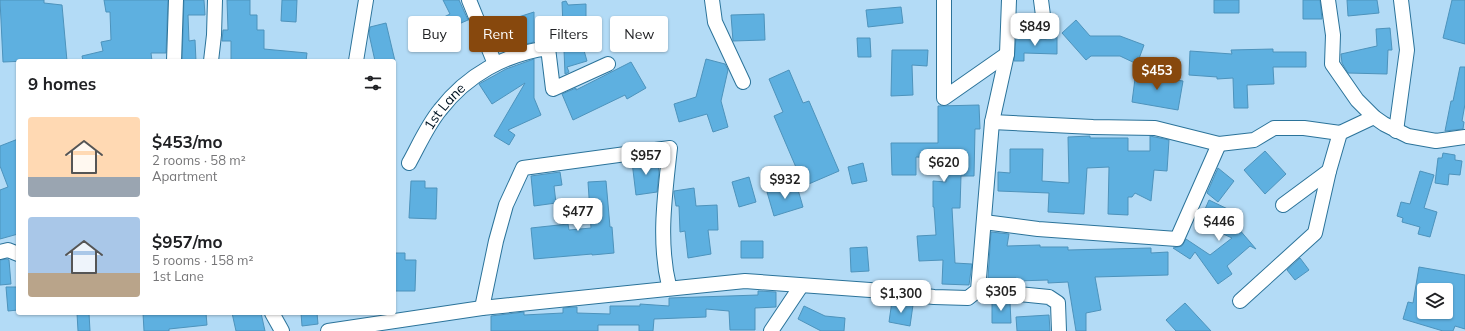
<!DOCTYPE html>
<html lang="en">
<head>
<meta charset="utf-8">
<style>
  body { margin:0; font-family:Mulish,sans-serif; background:#f2f2f2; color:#202124; height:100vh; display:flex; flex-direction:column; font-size:15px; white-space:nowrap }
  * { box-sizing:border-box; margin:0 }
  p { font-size:13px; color:#757577 }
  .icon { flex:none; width:22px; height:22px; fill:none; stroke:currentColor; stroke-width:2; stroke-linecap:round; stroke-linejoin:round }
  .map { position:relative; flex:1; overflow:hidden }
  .panel { position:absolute; left:16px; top:59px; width:380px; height:256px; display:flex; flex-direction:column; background:#fff; border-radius:4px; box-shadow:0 1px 3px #0004 }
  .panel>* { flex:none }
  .banner { position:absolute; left:408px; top:16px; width:380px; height:36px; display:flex; gap:8px }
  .tools { position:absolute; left:1417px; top:283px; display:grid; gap:8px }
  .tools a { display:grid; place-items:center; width:36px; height:36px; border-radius:4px; background:#fff; box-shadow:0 1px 3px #0004; font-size:20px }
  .price { position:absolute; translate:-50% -34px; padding:0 9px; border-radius:8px; background:#fff; color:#222; font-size:13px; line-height:26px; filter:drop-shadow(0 1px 2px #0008) }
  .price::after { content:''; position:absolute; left:50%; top:24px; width:12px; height:9px; margin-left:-6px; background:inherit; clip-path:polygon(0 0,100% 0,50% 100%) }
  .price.selected { background:#87480d; color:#fff }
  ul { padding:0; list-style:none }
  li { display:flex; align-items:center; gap:12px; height:100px; padding:0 12px }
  li span { display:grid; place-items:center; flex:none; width:112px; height:80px; border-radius:4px; color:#555 }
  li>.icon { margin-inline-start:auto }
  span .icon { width:48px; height:48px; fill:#fffc; stroke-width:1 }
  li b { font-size:17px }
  h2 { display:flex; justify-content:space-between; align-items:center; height:48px; padding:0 12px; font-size:17px }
  .tag { padding:0 14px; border-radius:4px; background:#fff; box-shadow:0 1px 3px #0004; font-size:14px; line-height:36px }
  .tag.selected { background:#87480d; color:#fff }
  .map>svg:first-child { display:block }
  .building { fill:#5eb0e0; stroke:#4d93bc; fill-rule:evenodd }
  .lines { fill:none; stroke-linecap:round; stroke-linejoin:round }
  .minor-casing { stroke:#2b739a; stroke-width:16 }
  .minor { stroke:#fff; stroke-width:14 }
  .labels { text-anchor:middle; stroke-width:3; stroke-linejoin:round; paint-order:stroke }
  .street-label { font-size:14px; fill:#001423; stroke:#b3dbf6 }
</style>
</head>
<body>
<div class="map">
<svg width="1465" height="331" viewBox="0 0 1465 331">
  <rect width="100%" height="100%" fill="#b3dbf6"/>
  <!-- building -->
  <path class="building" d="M0,0H44V3L62,5L67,61L51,60L3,62Z
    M104,0H168L166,53H151L152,61H83L82,56L103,51L101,42L111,40L110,12H106Z
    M184,0H204L205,15H188L189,41L195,40L196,61H182Z
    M227,0H250V15H257V30H264V49L307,53L306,61H231V41H222L223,30H228Z
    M282,0H297L296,22L281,21Z
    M443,0H459L468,20L445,30L440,19L450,14Z
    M1214,0H1239V13H1214Z
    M1303,0H1320L1322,19H1303Z
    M1347,0H1377L1379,13L1348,16Z
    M1452,0H1465V44L1443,38Z
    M566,1L568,5L586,4V17H571L579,48L583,47L587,61L567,67L569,72L565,74L562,2Z
    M901,7L903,23L868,27L866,10Z
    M534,12V42L514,47L506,21Z
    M764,14L765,40L733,41L731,15Z
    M1076,20L1090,36H1120L1144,45L1137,64L1120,56H1091L1086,60L1062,33Z
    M386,23L395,61H375L369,34L370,27Z
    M1390,28L1392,50H1388L1387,74L1348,73L1342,63L1341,54L1377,46L1376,29Z
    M1033,35L1038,36L1041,39H1046L1051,36H1057V54L1024,53V61H1014L1016,38L1033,37Z
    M857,38H870L871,57H858Z
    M1273,49V52H1306V67H1273L1274,84L1247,85L1248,108H1234L1233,78L1217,79V77L1189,75L1190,51L1232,54L1231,50Z
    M892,50H928L927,66L912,65L913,95L891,96Z
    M534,59V98L541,115L508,130L515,135L509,145L494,136L525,83L492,104L479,84L506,69Z
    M706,59L725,64L728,70L721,101L728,127L713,132L707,114L679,122L674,104L696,97Z
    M631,62L646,88L627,99L625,95L573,120L562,94L576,88V90Z
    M1460,67H1465V104L1462,121L1464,122L1463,129L1445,131L1451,101H1453Z
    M789,70L803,103L809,101L839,171L804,186L774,116L783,112L769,79Z
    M1136,71L1156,74L1155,77L1183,81L1178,110L1132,102Z
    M979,105L980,129H975L974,176H961L960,208H952L955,263L972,264L969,285L942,284L943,260L919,261L917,236L936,235L934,207H933V181L946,182V158L916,157V175H892L891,143H938V106Z
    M1090,136V138H1128V151H1150V136L1169,140L1167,171L1154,170L1151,201L1135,193L1132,197H1128V215L1108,214L1109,167L1087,168L1084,214L1048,212L1049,193L998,191V172L1010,173V149H1043L1042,181L1069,183L1068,137Z
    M18,139V234L0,239V190L8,187L0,166V146Z
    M1265,151L1286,174L1265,194L1244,170Z
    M1443,153L1455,155V160L1462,161L1460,175L1449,174L1448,185L1435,183L1438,158H1442Z
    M657,158L659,172L657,192L636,195L632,162Z
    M863,163L867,181L852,184L848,167Z
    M1218,168L1234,181L1218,202L1207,193Z
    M1420,171L1434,175L1424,208L1437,212L1430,237L1418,234L1420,227L1402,222L1403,218L1397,216L1401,202L1410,204Z
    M560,172L562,185L554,186L556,203L534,206L531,176Z
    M749,177L756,202L739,207L732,182Z
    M411,181H425V188H437L436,219L409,218Z
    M606,181L610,227H612L614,253L592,255V254L534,259L531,228L568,224L569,230L591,228L588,182Z
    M796,183L803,207L774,216L767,192Z
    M694,188L696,206L717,205L718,230H708L711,254L688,258L685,231L680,232L679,206H676L674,193V191Z
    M1209,200L1236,213L1232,221L1256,249L1250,246L1227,266L1232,274L1218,284L1195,252L1190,259L1173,248L1182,246L1186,239L1210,255L1232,238L1199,223Z
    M991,232L1009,234L1007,246L1040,245V247H1068V250L1151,248V253L1168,252V275L1095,277L1101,310L1086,313V331H1076L1068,282L1048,283V280L1016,281V278H988Z
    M741,241H763V258H741Z
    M867,247L869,271L851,272L850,248Z
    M394,253H405V260H416L415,291H394Z
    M1300,258L1309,270L1295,280L1287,270Z
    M7,259L9,260L11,284L0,285V260Z
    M1419,267L1465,275V329L1455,326L1453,331H1443L1403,319L1408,302L1413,303ZM1424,290H1446V318L1424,312Z
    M6,287H17L18,310L8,311Z
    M758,291L776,292V307L755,308V330H730L729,311L706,309V317L654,319L653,331H639V325H598V331H491V316L524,312V315L563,313V308L574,307H577V313L610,314V306H640V304L669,306V298L758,295Z
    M992,300L1010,302L1011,323H992Z
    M892,301L913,305L910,326L889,322Z
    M1185,303L1211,331H1176L1166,320Z
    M804,306L825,316L845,318L844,331H821L798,319Z
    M77,313H89L90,331H78Z
    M143,313H206L207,325L169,329V331H144Z
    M232,313H261L265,331H236Z
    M301,313H317L318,324L302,326Z
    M1049,315L1050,331H1017L1016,317Z"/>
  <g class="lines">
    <!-- minor casing -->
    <g class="minor-casing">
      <g id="minor">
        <path d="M469,0L495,64"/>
        <path d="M712,0L715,22L743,82"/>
        <path d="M944,0V98L1007,54"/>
        <path d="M1041,0L1045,31"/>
        <path d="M1328,0L1333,35L1332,64L1357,100L1374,117L1384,124L1408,136L1436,141L1465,137"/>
        <path d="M174,61L176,0"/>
        <path d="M211,61L214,35L215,0"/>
        <path d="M356,61L366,0"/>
        <path d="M1396,131L1407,50L1401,0"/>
        <path d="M1219,144L1254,140L1274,128H1304L1340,133"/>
        <path id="s1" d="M409,163C419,145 427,126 440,110C467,75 505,54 548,48L553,89L608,64"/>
        <path d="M1283,205L1329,171L1340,133L1374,117"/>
        <path d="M984,222L1038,229L1177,239L1219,144L1155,128L1093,127L992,122"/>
        <path d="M0,252L8,250L18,254"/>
        <path d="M978,290L1049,297L1058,303L1059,331"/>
        <path d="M1240,301L1315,233L1329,171"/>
        <path d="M482,308L496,241L506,205L523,168L670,148C665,194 658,241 669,286"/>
        <path d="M272,313L282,331"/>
        <path d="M328,331L482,308L745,281L884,291L934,297L968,298L978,290L992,122L1007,54L1009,0"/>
        <path d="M771,331L801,286"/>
      </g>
    </g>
    <!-- minor -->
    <use href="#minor" class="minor"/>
  </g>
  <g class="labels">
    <!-- street labels -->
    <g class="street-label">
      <text dy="5" stroke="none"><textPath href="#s1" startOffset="67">1st Lane</textPath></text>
    </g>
  </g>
</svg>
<div class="tools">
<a><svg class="icon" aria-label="layers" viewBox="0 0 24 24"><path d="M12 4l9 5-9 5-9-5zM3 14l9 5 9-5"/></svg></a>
</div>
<b class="price" style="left:1035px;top:47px">$849</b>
<b class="price selected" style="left:1157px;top:91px">$453</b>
<b class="price" style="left:646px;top:176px">$957</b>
<b class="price" style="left:944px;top:183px">$620</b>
<b class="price" style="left:785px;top:200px">$932</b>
<b class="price" style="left:578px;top:232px">$477</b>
<b class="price" style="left:1219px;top:242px">$446</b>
<b class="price" style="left:1001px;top:312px">$305</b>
<b class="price" style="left:901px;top:314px">$1,300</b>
<div class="banner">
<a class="tag">Buy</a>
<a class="tag selected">Rent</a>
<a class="tag">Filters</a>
<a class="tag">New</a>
</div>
<section class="panel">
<h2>9 homes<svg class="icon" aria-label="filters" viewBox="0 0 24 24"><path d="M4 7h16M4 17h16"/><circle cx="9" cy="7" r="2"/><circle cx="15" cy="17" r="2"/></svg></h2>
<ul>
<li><span style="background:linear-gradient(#ffd9b3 75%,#9aa5b1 0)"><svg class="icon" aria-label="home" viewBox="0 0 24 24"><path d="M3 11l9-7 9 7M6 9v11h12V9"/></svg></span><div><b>$453/mo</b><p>2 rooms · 58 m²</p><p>Apartment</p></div></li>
<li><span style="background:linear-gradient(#a9c7e8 70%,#b9a48a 0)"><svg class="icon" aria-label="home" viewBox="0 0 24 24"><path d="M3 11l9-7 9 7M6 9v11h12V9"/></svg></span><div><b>$957/mo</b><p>5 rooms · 158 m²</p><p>1st Lane</p></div></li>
</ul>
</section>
</div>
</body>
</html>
